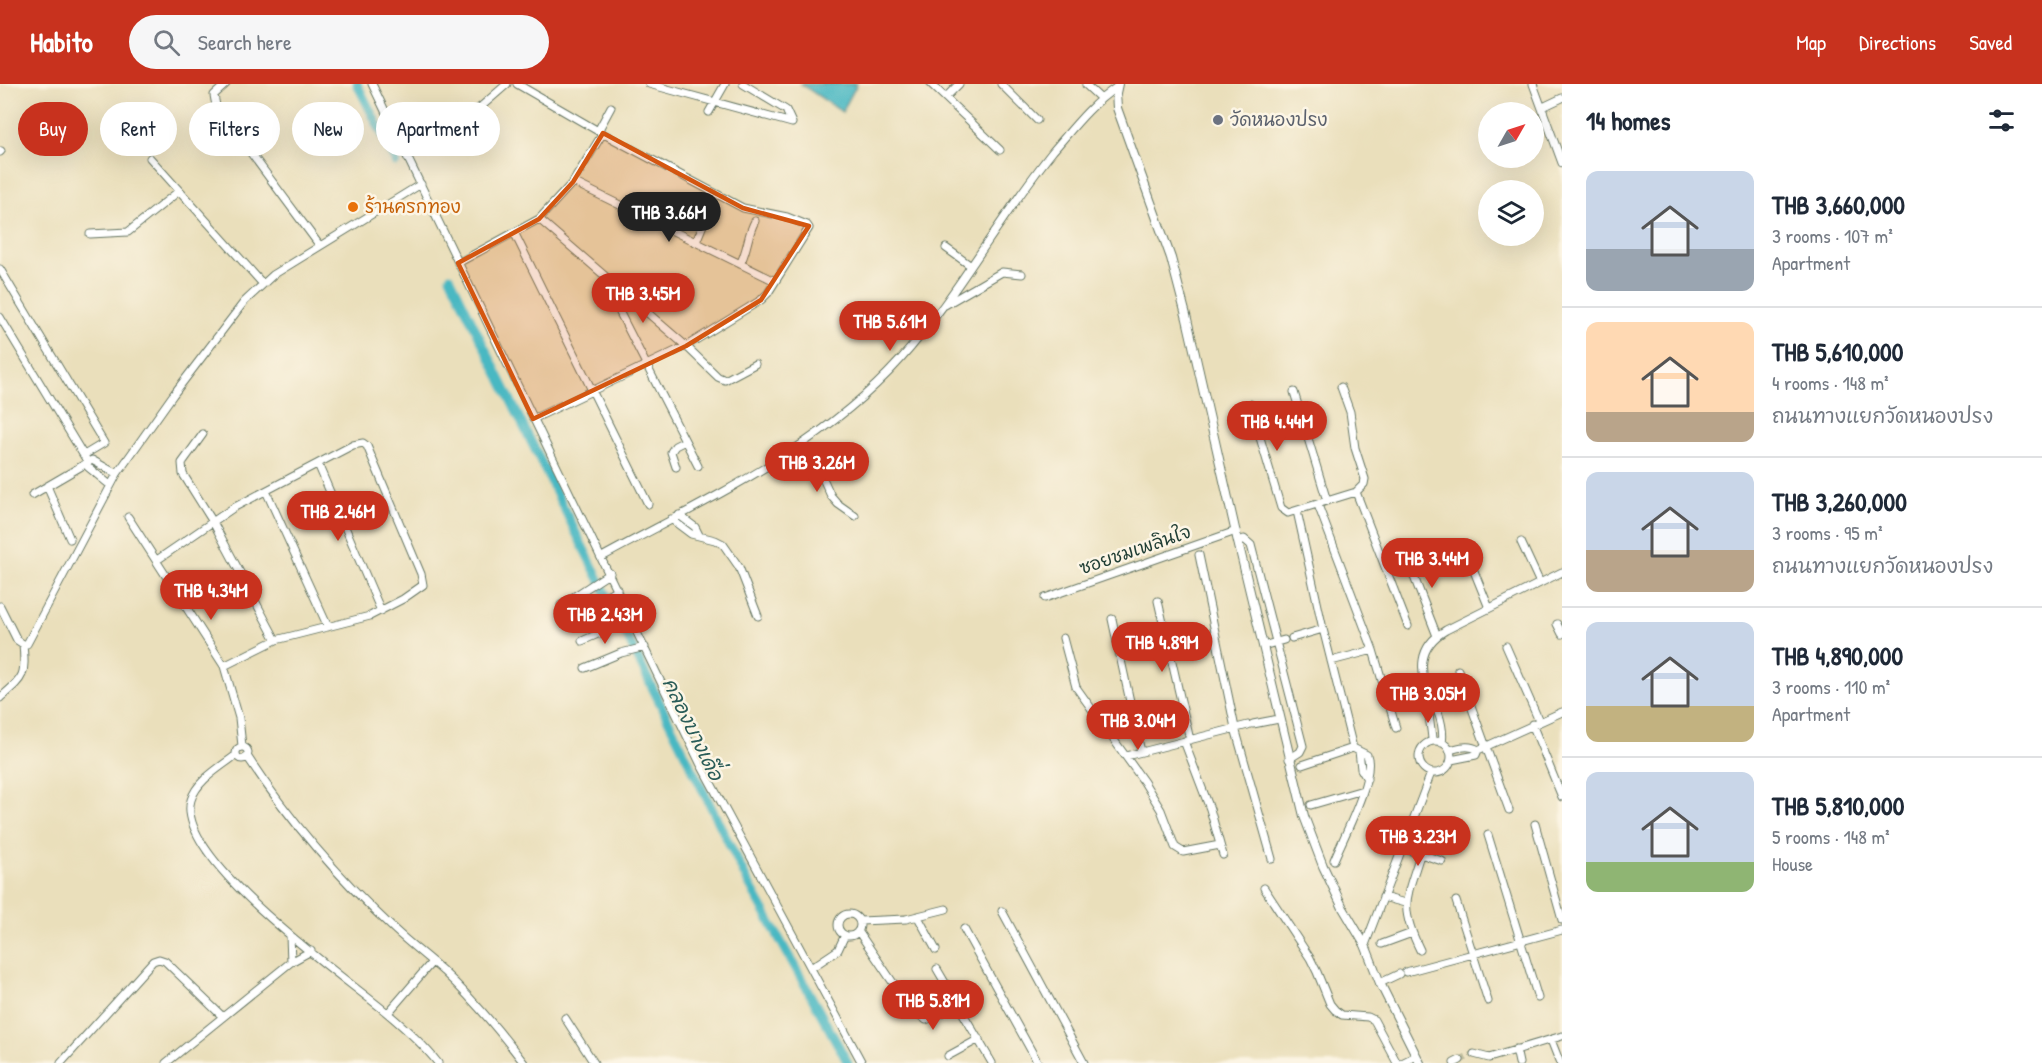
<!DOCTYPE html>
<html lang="en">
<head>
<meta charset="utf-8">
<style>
  body { margin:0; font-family:"Patrick Hand","Playpen Sans Thai",sans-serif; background:#f6f6f7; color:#1f2937; height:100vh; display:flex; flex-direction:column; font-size:22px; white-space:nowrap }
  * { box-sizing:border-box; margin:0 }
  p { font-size:20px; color:#747a83 }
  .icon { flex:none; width:33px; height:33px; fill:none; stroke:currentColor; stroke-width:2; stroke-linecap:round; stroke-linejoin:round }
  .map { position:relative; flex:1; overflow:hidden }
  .panel { display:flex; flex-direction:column; background:#fff; width:480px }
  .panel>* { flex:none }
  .banner { position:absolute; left:18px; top:18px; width:570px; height:54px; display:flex; gap:12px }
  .needle { width:39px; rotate:51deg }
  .buttons { position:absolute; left:1478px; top:18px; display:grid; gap:12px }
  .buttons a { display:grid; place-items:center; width:66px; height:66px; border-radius:50%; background:#fff; box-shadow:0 6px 24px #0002; font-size:30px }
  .price { position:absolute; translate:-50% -51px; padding:0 14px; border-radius:21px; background:#c8321e; color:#fff; font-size:20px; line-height:39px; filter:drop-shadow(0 2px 3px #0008) }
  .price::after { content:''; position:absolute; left:50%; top:36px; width:18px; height:14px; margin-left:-9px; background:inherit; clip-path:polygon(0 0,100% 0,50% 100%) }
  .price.current { background:#222; color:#fff }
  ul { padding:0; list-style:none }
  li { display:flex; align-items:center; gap:18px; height:150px; padding:0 24px }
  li+li { border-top:2px solid #e0e1e3 }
  li span { display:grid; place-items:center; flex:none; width:168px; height:120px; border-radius:12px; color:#555 }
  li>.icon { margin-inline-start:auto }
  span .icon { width:72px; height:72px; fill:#fffc; stroke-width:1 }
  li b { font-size:26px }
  h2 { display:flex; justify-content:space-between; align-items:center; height:72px; padding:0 24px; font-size:26px }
  .tag { padding:0 21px; border-radius:27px; background:#fff; box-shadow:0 6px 24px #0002; font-size:21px; line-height:54px }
  .tag.current { background:#c8321e; color:#fff }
  header { display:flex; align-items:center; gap:36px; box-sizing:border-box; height:84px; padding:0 30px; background:#c8321e; color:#fff }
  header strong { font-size:28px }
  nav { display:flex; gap:33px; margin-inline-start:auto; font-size:21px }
  .search { width:420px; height:54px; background:#f6f6f7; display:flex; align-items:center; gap:15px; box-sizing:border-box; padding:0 21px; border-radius:33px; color:#747a83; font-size:22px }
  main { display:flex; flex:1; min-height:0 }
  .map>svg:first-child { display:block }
  .water { fill:#49b8c2; stroke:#347a7b; stroke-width:1.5 }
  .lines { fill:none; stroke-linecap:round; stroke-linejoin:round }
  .canal { stroke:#49b8c2; stroke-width:9 }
  .minor-tunnel { stroke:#c1bfa0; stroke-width:7; stroke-dasharray:7 3.5; stroke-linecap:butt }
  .minor-casing { stroke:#667663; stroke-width:9 }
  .tertiary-casing { stroke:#667663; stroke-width:10 }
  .minor { stroke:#fff; stroke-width:7 }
  .tertiary { stroke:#fff; stroke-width:8 }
  .marked { fill:#d45610; fill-opacity:0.2; stroke:#d45610; stroke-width:4.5; stroke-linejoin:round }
  .worship-dot { fill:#6b7280; stroke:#fcf5e5; stroke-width:2 }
  .food-dot { fill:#e8710a; stroke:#fcf5e5; stroke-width:2 }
  .labels { text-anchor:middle; stroke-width:5; stroke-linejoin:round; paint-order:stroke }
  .worship-label { font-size:18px; fill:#5b616d; stroke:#fcf5e5; text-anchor:start }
  .food-label { font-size:18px; fill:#c56008; stroke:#fcf5e5; text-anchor:start }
  .street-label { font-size:18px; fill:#1f3d34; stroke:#fcf5e5 }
  .water-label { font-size:20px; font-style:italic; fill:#2a5c58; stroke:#fcf5e5 }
</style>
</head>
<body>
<header>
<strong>Habito</strong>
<div class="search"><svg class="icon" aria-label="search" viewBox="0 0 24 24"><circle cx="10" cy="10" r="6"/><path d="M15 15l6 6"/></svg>Search here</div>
<nav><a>Map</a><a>Directions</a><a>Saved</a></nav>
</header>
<main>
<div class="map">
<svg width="1562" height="979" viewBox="0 0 1562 979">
  <rect width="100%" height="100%" fill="#fcf5e5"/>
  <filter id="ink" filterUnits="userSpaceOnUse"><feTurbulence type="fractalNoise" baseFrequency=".0167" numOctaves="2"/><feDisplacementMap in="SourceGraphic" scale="12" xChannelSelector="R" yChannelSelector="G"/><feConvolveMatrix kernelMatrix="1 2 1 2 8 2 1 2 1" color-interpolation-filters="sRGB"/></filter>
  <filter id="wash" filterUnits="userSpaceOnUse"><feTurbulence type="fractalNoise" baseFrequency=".008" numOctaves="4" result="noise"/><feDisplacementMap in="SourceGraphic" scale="24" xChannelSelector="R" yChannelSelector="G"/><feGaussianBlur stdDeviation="1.35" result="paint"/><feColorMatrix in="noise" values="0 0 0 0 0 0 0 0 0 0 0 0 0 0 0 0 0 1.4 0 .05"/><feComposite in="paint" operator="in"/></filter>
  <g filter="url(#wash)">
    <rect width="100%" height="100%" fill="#eadfbb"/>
    <!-- water -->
    <path class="water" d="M801,0H857L842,28Z"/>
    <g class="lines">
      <!-- canal -->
      <path class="canal" d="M357,0L396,78
        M450,193L748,798L848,979"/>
    </g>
  </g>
  <g filter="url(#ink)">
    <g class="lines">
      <!-- minor-tunnel -->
      <path class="minor-tunnel" d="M1460,976L1474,970"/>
      <!-- minor casing -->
      <g class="minor-casing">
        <path id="minor" d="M226,0L214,11L216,22L320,162
          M372,0L700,679L862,979
          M517,0L598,47L743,124L787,133L807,141L809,144L768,209L761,216L686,262L533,335
          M649,0L792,39L786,26L743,0
          M931,0L1000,66
          M1001,0L1037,36
          M1533,0L1562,79
          M1086,1L1100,14
          M946,13L959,0
          M1543,23L1562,14
          M709,28L725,0
          M460,41L507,0
          M598,47L611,23
          M0,68L1,67
          M150,74L262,199
          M573,98L775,197
          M539,135L686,262L718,293L725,296L755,280
          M514,148L648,420
          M90,150L128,148L179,107
          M696,158L705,136L704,128
          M946,164L971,182
          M458,179L539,135L573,98L603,49
          M740,180C748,166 747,151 755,137
          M0,185L104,359L84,371
          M945,221L1002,188L1022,190
          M620,229L698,382
          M0,233L87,377L88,383L110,401
          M1294,308L1327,417
          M1250,320L1281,424L1288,429L1356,408L1364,400L1365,395L1355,364L1350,328L1341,303
          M203,350L182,379L183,390L213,438L276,556
          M796,365L821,390L831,412L838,420L855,432
          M318,380L381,527
          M676,383L671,368L675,362L685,357
          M47,402L70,455
          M266,407L328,543
          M1356,408L1408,542
          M32,411L92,376L117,390
          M1318,421L1373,566L1396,644
          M1297,427L1323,545L1353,664L1302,681
          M679,431L695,443L699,451
          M128,433L224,582L239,634L242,662
          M671,435L691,450L715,456L723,460L739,483L758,532
          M1238,458L1244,455L1251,461L1303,662L1300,668L1289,675
          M1521,458L1540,499
          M1404,467L1437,552
          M1199,471L1235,644L1272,775
          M602,473C706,416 819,366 900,276C957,212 999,134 1053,67C1073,44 1091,20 1117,3
          M157,476L233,424L353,361L363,359L367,362L421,490L423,501L403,515L370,532L276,556L224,582
          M1474,487L1489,524
          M1045,514L1236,447
          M1158,517L1190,656
          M561,521L610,489
          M0,522L17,556L23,560H27L117,390L173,311L244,218L273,191L421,100
          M584,525L617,505
          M1112,535L1141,668
          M1557,540L1562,550
          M1063,554L1076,603L1144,698L1161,726L1175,763L1183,768L1220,761
          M1292,554L1323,545
          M582,557L632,535
          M1263,562L1284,556
          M1506,562L1539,637
          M1331,577L1373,566
          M585,584L621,569L645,563
          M1458,586L1509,726
          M0,614C24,593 26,593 23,560
          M1431,617C1426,629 1432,644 1432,657
          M1253,640L1279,635
          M1532,640L1562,713
          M1419 673a16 16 0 1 1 32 0a16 16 0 1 1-32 0Z
          M1184,657L1210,725L1223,771
          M1442,659C1444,649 1441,632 1435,623C1431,615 1433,623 1430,615C1419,587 1417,563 1446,546L1562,488
          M236 669a6 6 0 1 1 12 0a6 6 0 1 1-12 0Z
          M1449,666C1459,664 1469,660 1478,666
          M1359,667L1361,685L1367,695
          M236,671C221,683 197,696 191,716C174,774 344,893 386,928C404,943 423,960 438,979
          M247,672C289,736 338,793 394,845C410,860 427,873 443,887C473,915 499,946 524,979
          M1126,672L1248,641
          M1451,676L1476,671L1478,666L1562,628
          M1311,721L1363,706
          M1535,740L1562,836
          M1488,751L1538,914
          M1402,764L1442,777
          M1420,771C1406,815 1399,823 1420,866
          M1334,776C1343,754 1376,692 1367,671L1353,664
          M1264,804L1310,874L1317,888L1330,920L1335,926L1342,931L1368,933L1374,936L1397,979
          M1383,813L1405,819
          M1456,817L1488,917
          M1002,827L1084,979
          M838 841a11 11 0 1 1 22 0a11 11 0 1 1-22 0Z
          M918,833L936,866
          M860,837L906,835L946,825
          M964,845L1038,979
          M858,847L902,912
          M290,851L291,878
          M1382,860L1412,849
          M1365,861L1431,689
          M811,884L838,866L845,851
          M937,885L992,979
          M1406,888L1562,846
          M1380,899L1399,890
          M911,924L926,936L959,921
          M388,929L432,878
          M565,934L594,979
          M1551,956L1560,979
          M1516,965L1519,979
          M1474,970L1489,974L1562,952
          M948,972L979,955
          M61,979L153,877L159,875L165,877L222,932
          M166,979L291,878L311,867
          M1402,979L1416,972
          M1454,979L1460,976"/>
      </g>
      <!-- tertiary casing -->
      <g class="tertiary-casing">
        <path id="tertiary" d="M1118,0L1116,9L1117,24L1171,174L1187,235L1238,458L1304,732L1323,782L1343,824L1365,861L1380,899L1420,979"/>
      </g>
      <!-- minor -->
      <use href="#minor" class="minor"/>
      <!-- tertiary -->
      <use href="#tertiary" class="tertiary"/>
    </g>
  </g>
  <!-- marked area -->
  <path class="marked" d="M603,49L743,124L809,142L761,216L686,262L533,335L458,179L539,135L573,98Z"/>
  <!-- markers -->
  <circle class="worship-dot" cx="1218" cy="36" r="6"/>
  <circle class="food-dot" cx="353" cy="123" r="6"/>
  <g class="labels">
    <!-- worship labels -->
    <g class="worship-label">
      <text x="1230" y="42">วัดหนองปรง</text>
    </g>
    <!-- food labels -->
    <g class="food-label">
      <text x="365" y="129">ร้านครกทอง</text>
    </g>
    <!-- street labels -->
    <g class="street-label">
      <text transform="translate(1135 466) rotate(-19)" y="6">ซอยชมเพลินใจ</text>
    </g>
    <!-- water labels -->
    <g class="water-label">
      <text transform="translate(693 645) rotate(64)" y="7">คลองบางเดื่อ</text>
    </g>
  </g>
</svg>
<div class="buttons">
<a><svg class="needle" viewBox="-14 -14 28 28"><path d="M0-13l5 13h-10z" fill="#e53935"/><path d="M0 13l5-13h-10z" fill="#747a83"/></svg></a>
<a><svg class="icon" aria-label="layers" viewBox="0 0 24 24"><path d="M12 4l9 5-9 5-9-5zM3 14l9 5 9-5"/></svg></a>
</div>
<b class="price current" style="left:669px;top:159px">THB 3.66M</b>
<b class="price" style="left:643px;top:240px">THB 3.45M</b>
<b class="price" style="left:890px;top:268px">THB 5.61M</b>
<b class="price" style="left:1277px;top:368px">THB 4.44M</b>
<b class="price" style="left:817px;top:409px">THB 3.26M</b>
<b class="price" style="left:338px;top:458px">THB 2.46M</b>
<b class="price" style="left:1432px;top:505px">THB 3.44M</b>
<b class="price" style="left:211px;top:537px">THB 4.34M</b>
<b class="price" style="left:605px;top:561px">THB 2.43M</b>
<b class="price" style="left:1162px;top:589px">THB 4.89M</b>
<b class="price" style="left:1428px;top:640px">THB 3.05M</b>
<b class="price" style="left:1138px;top:667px">THB 3.04M</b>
<b class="price" style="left:1418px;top:783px">THB 3.23M</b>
<b class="price" style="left:933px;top:947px">THB 5.81M</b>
<div class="banner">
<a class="tag current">Buy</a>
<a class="tag">Rent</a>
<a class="tag">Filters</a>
<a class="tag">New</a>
<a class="tag">Apartment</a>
</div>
</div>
<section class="panel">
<h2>14 homes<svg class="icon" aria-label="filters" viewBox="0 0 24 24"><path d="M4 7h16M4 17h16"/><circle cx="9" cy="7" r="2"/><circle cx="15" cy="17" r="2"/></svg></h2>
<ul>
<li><span style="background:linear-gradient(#c9d6e8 65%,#9aa5b1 0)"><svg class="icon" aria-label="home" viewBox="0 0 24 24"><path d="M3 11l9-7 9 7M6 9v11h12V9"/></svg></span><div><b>THB 3,660,000</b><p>3 rooms · 107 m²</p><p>Apartment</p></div></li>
<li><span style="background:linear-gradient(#ffd9b3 75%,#b9a48a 0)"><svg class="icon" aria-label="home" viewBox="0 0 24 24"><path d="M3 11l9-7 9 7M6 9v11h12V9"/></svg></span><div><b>THB 5,610,000</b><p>4 rooms · 148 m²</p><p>ถนนทางแยกวัดหนองปรง</p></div></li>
<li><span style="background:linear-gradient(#c9d6e8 65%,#b9a48a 0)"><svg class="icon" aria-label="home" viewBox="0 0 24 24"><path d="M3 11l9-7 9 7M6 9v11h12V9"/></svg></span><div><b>THB 3,260,000</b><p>3 rooms · 95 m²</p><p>ถนนทางแยกวัดหนองปรง</p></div></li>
<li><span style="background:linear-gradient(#c9d6e8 70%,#c2b280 0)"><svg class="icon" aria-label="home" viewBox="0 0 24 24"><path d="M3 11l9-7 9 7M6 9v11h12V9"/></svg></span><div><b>THB 4,890,000</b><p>3 rooms · 110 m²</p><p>Apartment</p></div></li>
<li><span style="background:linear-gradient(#c9d6e8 75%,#8fb573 0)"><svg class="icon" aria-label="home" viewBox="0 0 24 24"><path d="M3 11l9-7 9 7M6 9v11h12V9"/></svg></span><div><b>THB 5,810,000</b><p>5 rooms · 148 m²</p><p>House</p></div></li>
</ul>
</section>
</main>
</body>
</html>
